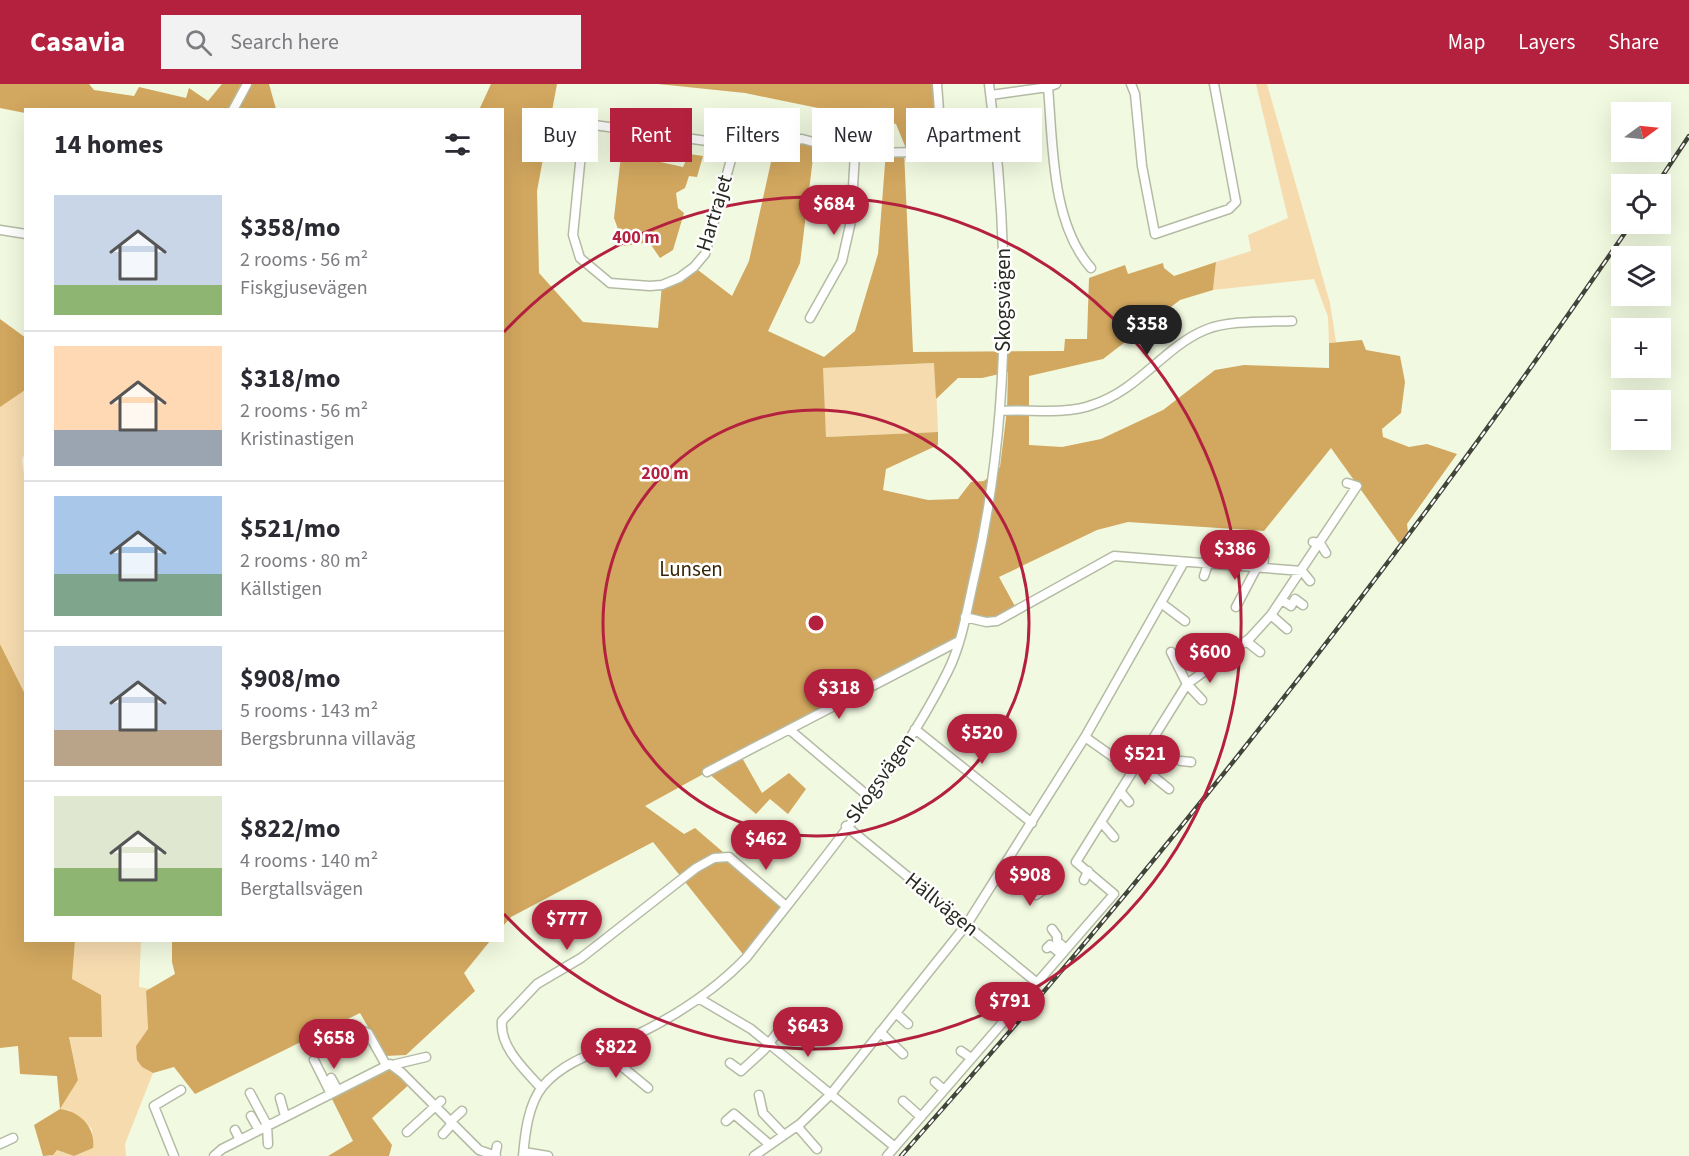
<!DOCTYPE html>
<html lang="en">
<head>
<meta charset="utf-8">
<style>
  body { margin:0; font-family:"Source Sans 3",sans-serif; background:#f2f2f3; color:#2b2b33; height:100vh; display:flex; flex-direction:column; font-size:22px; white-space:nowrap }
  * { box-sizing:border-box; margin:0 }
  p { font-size:20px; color:#7c7c81 }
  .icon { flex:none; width:33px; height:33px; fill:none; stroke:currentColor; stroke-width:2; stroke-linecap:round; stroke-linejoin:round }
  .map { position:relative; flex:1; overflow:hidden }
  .side { position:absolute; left:24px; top:24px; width:480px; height:834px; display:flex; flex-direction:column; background:#fff; border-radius:0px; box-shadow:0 6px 24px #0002 }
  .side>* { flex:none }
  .top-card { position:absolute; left:522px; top:24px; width:570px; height:54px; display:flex; gap:12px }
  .needle { width:39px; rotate:75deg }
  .tools { position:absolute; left:1611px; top:18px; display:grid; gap:12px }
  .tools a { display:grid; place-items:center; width:60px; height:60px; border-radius:0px; background:#fff; box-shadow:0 6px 24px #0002; font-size:30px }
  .price { position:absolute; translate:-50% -51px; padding:0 14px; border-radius:21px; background:#b4213f; color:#fff; font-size:20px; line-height:39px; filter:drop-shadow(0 2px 3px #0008) }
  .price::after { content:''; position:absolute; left:50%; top:36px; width:18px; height:14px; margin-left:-9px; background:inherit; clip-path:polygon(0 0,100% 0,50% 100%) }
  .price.selected { background:#222; color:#fff }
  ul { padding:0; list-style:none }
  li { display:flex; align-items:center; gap:18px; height:150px; padding:0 30px }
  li+li { border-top:2px solid #e1e1e2 }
  li span { display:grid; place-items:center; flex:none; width:168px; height:120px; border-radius:0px; color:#555 }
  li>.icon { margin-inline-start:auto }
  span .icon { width:72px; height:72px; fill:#fffc; stroke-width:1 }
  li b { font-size:26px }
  h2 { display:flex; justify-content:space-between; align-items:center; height:72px; padding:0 30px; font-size:26px }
  .pill { padding:0 21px; border-radius:0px; background:#fff; box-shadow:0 6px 24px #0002; font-size:21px; line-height:54px }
  .pill.selected { background:#b4213f; color:#fff }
  header { display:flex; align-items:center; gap:36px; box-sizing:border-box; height:84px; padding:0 30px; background:#b4213f; color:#fff }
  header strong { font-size:28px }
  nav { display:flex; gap:33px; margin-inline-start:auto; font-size:21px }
  .search { width:420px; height:54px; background:#f2f2f3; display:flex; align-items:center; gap:15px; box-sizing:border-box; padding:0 21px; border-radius:0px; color:#7c7c81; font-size:22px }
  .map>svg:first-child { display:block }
  .green { fill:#f6dbaf }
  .forest { fill:#d2a75f; fill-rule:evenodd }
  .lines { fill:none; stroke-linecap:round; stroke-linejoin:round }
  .minor-casing { stroke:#b4bba4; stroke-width:11 }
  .minor { stroke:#fff; stroke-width:8 }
  .rail-casing { stroke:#42453a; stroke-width:4.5 }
  .rail { stroke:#fff; stroke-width:2; stroke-dasharray:7; stroke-linecap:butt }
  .ring { fill:none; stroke:#b4213f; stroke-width:3 }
  .labels { text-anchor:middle; stroke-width:5; stroke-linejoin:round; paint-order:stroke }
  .street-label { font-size:21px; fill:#292b22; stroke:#fff }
  .park-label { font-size:21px; fill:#382606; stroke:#fff }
  .centre { fill:#b4213f; stroke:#fff; stroke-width:3 }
  .ring-label { font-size:18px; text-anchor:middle; font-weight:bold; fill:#b4213f; stroke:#fff; stroke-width:5; stroke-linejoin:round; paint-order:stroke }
</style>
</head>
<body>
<header>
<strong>Casavia</strong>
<div class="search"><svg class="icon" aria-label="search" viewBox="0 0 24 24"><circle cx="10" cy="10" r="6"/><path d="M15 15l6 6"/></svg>Search here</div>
<nav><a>Map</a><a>Layers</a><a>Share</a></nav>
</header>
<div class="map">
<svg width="1689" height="1072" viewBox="0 0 1689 1072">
  <rect width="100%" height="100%" fill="#f1f9e0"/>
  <!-- green -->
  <path class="green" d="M1256,0H1267L1330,219L1336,258L1329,259L1328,233L1314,195L1213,206L1216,178L1251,167L1248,151L1288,134Z
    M935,279L938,348L826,353L822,284Z
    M25,306L26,365L22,376L26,406L25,610L0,560V311Z
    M75,857H141L139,903L150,905L146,907L148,946L136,962L142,983L153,989L125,1060L126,1072H49L57,1066L74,1072L93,1064L92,1045L69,1026L60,1025L78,995L69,952L102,953L72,895Z"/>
  <!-- forest -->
  <path class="forest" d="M0,0H89L94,6L134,12L139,3L186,14L189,4L208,17L222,0H241L228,25L26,26L25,29L0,24Z
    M250,0H269L276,25L236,26Z
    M491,0H557L537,107L539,189L583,238L658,244L662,201L694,183L732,212L749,177L775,60L815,58L800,179L768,247L824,273L855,247L878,170L886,67H904L913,268L1064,267L1065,255H1087L1089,194L1125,181L1128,190L1163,179L1164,184L1174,192L1216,178L1213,206L1180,216L1103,275L1029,292V361L1062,363L1101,355L1163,326L1215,286L1244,281L1329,284V259L1362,256L1366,266L1400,272L1405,298L1401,329L1382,345L1383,353L1409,363L1427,360L1457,370L1407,440L1408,448L1399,459L1331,364L1264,447L1128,438L1097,446L999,493L1017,526L997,537L965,533L957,558L741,672L762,709L789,689L806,705L788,730L770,715L756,730L707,688L645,722L684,750L695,744L786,822L746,874L653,758L511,833L503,842L502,26H479ZM934,279L936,315L958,294H982L1008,288L1007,326L1000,383L984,397L971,398L958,415L928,416L883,406L886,385L938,361V348L826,353L823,284Z
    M658,0H937L942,67H907L896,40L745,9Z
    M624,45L660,51L656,77L683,83L689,70L703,72L697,93L689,92L685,104L676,109L678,124L684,129L673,166L660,174L649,158L624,162L614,134Z
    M0,235L26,254L25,306L0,323Z
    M0,560L25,610L26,856L75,857L72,895L101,911L102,953H69L78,996L60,1025C80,1027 96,1044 93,1064L74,1072L57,1066L53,1071L43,1072L34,1041L60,1025L57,992L20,990L18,962L0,964Z
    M172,857H490L464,889L475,907L406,971L385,972L360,929L195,1010L174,983L153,989L142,983L137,976L136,962L148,945L146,907L175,890L172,878Z
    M390,980L412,998L372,1034L392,1061L389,1072H328L353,1057L329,1009Z"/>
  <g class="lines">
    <!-- minor casing -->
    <g class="minor-casing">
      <path id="minor" d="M937,0L942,67
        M1131,0L1135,10L1142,82L1155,150L1229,125L1236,118L1214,0
        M1048,3C1053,60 1051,139 1091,184
        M991,11L1048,3L1056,0
        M233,26L247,0
        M559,36L735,61L775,60L802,55L855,69L996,67
        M584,39L573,151L580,174L610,199L650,202L662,201L679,194L694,183L705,170L735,61
        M0,146L26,150
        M810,234L842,177L851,137L855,69
        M1001,327C1030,325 1065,331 1092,321C1139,306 1164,263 1205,246C1228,236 1267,238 1292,237
        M1313,458L1320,459L1326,469
        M1263,484L1264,473
        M1204,492L1208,480
        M1282,516L1291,522L1295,515L1303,521
        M1161,519L1185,537
        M1236,523L1257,483
        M1271,531L1287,545
        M965,533L986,538L997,537L1114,472L1302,487L1310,497
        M1246,557L1260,568
        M1208,566L1219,577
        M1171,568L1187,600L1202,616
        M915,645L1032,739
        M790,646L868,712
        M1085,653L1133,687
        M1181,677L1191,678
        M1137,679L1169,705
        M707,688L957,558
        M1120,707L1129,718
        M1101,738L1114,753
        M846,742L1036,898
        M1003,784L1036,811L1046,804L1047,797
        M1084,796L1088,787
        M1052,845L1057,852V857L1066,865
        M1047,864L1050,861L1061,870
        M1015,908L1023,914
        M700,915L751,945L895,1063
        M896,929L908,940
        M360,946L368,949L386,981
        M880,948L903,970
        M602,966L648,1004
        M961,967L971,974
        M314,976L330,1008
        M730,979L741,987L764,966L787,936
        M392,981L426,973
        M331,994L337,1005
        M935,998L944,1006
        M541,1004C526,987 499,963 502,937L537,900L581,874L696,784L714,774L729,773L786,822
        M250,1009L267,1041L268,1060
        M759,1011L763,1029L784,1051
        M280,1014L285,1032
        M903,1017L921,1033
        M251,1032L259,1046
        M726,1037L734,1030L770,1061
        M450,1038L462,1027
        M797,1042L817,1065
        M235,1046L240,1056
        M407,1048L441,1017
        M443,1050L452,1040
        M0,1060L13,1054
        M524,1068L548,1072
        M174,1072L154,1022L181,1006
        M214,1072L222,1065L390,980L402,989L479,1066L496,1072
        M495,1072L497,1062
        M523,1072C525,1050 528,1020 543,1002C566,975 602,967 634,952C676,932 713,908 746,874C815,785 898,688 948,587C963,557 968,519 976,486C1012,326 1010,162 989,0
        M754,1072L800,1040L831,1010L967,840L1085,653L1184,478
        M887,1072L1114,810L1076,778L1187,600L1250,554L1271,531L1357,402L1347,399"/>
    </g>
    <!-- minor -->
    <use href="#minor" class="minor"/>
    <!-- rail casing -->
    <g class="rail-casing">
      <path id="rail" d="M1657,100L1689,52
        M901,1072C1164,776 1408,466 1631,140"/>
    </g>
    <!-- rail -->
    <use href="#rail" class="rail"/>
  </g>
  <!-- distance rings -->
  <g class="ring">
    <circle cx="816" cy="539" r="213"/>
    <path d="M504 248A426 426 0 1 1 504 830"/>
  </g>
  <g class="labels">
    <!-- street labels -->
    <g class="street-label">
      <text transform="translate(714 129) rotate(-73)" y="7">Hartrajet</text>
      <text transform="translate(1003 216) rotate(-90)" y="7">Skogsvägen</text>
      <text transform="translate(880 694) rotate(-55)" y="7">Skogsvägen</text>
      <text transform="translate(942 820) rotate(39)" y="7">Hällvägen</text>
    </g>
    <!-- park labels -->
    <g class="park-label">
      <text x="691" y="492">Lunsen</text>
    </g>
  </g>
  <circle cx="816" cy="539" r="9" class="centre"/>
  <g class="ring-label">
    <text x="636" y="159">400 m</text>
    <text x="665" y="395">200 m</text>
  </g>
</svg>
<div class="tools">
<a><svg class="needle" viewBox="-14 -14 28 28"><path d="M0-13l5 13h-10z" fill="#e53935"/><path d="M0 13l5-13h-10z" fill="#7c7c81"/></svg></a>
<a><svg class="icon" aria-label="locate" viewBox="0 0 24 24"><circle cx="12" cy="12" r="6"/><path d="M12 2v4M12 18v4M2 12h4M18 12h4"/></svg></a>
<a><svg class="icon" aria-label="layers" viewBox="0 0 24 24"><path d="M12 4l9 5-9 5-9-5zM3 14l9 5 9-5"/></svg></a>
<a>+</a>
<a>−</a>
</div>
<b class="price" style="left:834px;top:152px">$684</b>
<b class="price selected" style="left:1147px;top:272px">$358</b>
<b class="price" style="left:1235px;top:497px">$386</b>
<b class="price" style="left:1210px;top:600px">$600</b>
<b class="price" style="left:839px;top:636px">$318</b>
<b class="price" style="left:982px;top:681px">$520</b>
<b class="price" style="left:1145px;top:702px">$521</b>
<b class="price" style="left:766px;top:787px">$462</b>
<b class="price" style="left:1030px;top:823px">$908</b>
<b class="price" style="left:567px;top:867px">$777</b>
<b class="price" style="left:1010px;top:949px">$791</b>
<b class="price" style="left:808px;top:974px">$643</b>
<b class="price" style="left:334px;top:986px">$658</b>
<b class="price" style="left:616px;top:995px">$822</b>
<div class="top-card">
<a class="pill">Buy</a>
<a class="pill selected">Rent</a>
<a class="pill">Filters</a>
<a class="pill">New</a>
<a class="pill">Apartment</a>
</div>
<section class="side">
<h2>14 homes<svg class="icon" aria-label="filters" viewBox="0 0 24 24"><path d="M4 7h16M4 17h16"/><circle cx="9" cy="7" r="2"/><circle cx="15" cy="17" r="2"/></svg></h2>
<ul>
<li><span style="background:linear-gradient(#c9d6e8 75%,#8fb573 0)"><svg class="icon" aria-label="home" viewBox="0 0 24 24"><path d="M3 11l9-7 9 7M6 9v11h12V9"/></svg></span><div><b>$358/mo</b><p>2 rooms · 56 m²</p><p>Fiskgjusevägen</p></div></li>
<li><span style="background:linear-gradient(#ffd9b3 70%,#9aa5b1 0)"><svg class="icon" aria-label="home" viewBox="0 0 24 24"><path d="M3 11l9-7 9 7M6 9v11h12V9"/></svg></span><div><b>$318/mo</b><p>2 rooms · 56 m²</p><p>Kristinastigen</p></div></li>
<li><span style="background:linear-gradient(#a9c7e8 65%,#7fa58c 0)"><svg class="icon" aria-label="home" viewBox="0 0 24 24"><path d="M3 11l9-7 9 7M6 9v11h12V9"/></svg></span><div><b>$521/mo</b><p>2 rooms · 80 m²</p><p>Källstigen</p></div></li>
<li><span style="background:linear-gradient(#c9d6e8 70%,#b9a48a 0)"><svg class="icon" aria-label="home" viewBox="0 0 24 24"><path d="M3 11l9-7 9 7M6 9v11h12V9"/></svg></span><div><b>$908/mo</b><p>5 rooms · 143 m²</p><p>Bergsbrunna villaväg</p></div></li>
<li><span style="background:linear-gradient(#dfe7d0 60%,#8fb573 0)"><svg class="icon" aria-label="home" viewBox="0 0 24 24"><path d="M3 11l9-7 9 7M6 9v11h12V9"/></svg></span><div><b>$822/mo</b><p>4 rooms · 140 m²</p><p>Bergtallsvägen</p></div></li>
</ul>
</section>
</div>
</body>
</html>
